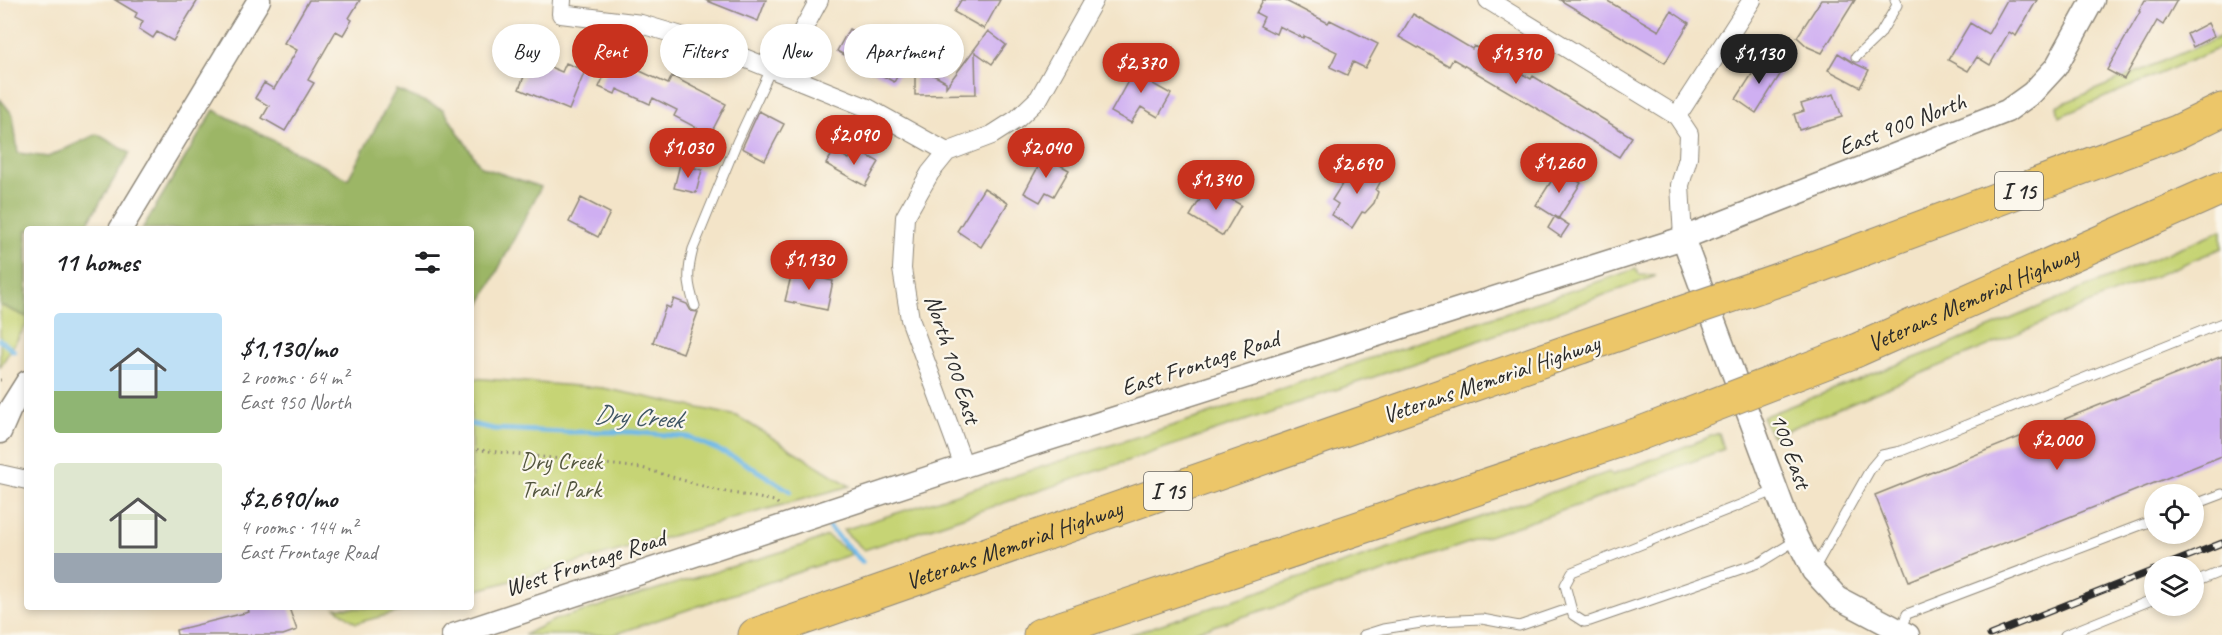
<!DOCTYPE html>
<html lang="en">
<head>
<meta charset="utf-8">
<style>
  body { margin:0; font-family:Caveat,sans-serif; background:#f2f2f2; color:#202124; height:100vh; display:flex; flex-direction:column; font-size:22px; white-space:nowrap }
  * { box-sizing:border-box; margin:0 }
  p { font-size:20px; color:#757577 }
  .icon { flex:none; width:33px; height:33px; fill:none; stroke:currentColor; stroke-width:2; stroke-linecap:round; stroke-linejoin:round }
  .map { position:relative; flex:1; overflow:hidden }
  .details { position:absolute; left:24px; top:226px; width:450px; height:384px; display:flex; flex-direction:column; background:#fff; border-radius:6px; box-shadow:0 3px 9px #0003 }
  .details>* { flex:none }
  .top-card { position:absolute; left:492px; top:24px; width:570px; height:54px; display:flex; gap:12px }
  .buttons { position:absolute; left:2144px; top:484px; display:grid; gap:12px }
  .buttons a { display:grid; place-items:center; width:60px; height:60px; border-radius:50%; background:#fff; box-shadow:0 3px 9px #0003; font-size:30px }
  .price { position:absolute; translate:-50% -51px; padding:0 14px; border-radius:21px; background:#c8321e; color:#fff; font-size:20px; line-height:39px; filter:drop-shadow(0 2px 3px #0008) }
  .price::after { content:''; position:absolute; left:50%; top:36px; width:18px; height:14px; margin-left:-9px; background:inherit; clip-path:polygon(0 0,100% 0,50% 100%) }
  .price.on { background:#222; color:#fff }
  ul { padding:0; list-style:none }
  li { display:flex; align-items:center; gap:18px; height:150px; padding:0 30px }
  li span { display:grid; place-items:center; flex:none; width:168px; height:120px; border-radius:6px; color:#555 }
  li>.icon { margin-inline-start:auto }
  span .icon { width:72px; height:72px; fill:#fffc; stroke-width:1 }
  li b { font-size:26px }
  h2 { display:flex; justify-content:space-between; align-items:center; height:72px; padding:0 30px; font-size:26px }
  .tag { padding:0 21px; border-radius:27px; background:#fff; box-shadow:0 3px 9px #0003; font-size:21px; line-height:54px }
  .tag.on { background:#c8321e; color:#fff }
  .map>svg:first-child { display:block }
  .green { fill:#c6d475; stroke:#788050; stroke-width:1.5 }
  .forest { fill:#9cb666; stroke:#647048; stroke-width:1.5 }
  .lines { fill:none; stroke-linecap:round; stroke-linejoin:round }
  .stream { stroke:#6fb9e8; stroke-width:5 }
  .building { fill:#cfaff2 }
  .service-casing { stroke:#8f887a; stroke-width:11 }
  .minor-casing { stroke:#8f887a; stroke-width:20 }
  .tertiary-casing { stroke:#8f887a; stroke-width:25 }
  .motorway-casing { stroke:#8f887a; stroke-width:35 }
  .path { stroke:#8f887a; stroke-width:3; stroke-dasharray:1.5 4.5; stroke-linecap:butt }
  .service { stroke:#fff; stroke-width:9 }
  .minor { stroke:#fff; stroke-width:18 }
  .tertiary { stroke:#fff; stroke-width:22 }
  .motorway { stroke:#ecc669; stroke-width:33 }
  .rail-casing { stroke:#2b2b2b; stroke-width:7 }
  .rail { stroke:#fbf7ec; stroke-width:4.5; stroke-dasharray:14; stroke-linecap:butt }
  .motorway-bridge-casing { stroke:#8f887a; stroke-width:35; stroke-linecap:butt }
  .motorway-bridge { stroke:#ecc669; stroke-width:33 }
  .labels { text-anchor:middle; stroke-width:4.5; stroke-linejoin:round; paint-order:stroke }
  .shield { fill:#fbf7ec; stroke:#696865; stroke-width:1.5 }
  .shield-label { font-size:22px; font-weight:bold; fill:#2b2b2b }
  .street-label { font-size:24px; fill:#2b2b2b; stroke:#fbf7ec }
  .park-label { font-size:24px; fill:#52553e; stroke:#fbf7ec }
  .water-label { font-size:26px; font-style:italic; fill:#3f5664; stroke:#fbf7ec }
</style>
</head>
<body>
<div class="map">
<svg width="2222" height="635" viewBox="0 0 2222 635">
  <rect width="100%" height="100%" fill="#fbf7ec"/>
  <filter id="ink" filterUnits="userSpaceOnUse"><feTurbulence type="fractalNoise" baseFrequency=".0167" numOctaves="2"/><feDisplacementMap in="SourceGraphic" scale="12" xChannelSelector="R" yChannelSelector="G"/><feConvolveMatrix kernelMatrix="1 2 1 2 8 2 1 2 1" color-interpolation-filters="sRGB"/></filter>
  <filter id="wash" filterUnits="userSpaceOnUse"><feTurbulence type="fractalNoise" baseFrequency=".008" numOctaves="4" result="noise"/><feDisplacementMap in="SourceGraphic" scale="24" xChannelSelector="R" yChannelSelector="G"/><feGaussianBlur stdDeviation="1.35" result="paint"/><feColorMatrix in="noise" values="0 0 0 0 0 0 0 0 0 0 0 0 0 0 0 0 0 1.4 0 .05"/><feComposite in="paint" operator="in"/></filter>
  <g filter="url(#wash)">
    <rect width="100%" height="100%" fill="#f3e4c8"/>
    <!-- green -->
    <path class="green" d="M2222,36V47L2059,117L2057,106Z
      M2222,230V248L1772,436L1762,417L1951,344Z
      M1636,269L1639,275L1656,276L1453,350L927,529L864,550L843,530L1206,415L1394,350Z
      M0,305L27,317V324L0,367Z
      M471,378L603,388L737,416L850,486L471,592Z
      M1719,433L1724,449L1602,497L1393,569L1185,635H1129L1473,520L1609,472L1612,475Z
      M827,536L852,554L613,635H524L554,620L801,546Z
      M336,608H414L356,623Z"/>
    <!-- forest -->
    <path class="forest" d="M396,90L443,109L481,167L541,187L471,322V230L142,229L214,110L348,179Z
      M0,99L13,115L18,153L48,157L97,134L130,153L84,229L27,230V317L0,305Z"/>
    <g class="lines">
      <!-- stream -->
      <path class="stream" d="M0,340L14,351
        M471,424L494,429L564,432H632L689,437L740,460L790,491
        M829,527L862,562"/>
    </g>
    <g id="blocks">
      <!-- building -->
      <path class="building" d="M115,0H198L173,41L157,32L153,38L139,29L143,21L135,17L137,13Z
        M309,0H360L349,18L352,20L343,35L336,31L308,80L314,83L285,131L262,118L269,106L255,98L264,83L274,89L297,50L284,43Z
        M705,0H766L758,21Z
        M961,0H1000L984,29L954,12Z
        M1263,0H1284L1328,23L1330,20L1378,44L1365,68L1353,62L1347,75L1330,67L1337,52L1304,36L1303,38L1279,26L1276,34L1260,26L1264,17L1256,13Z
        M1560,0H1606L1659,31L1671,11L1689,23L1665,63Z
        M1821,0H1855L1822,53L1808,47L1797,37Z
        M2007,0H2037L2016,36L2009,32L1990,65L1977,57L1968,71L1948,60L1970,23L1988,34Z
        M2145,0H2177L2163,25L2157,21L2124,79L2107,70L2140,12L2139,11Z
        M1413,14L1472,49L1474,46L1531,79L1533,76L1632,137L1619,157L1453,59L1449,66L1399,37Z
        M2208,23L2214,36L2193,47L2187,34Z
        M849,29L906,61L894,82L837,51Z
        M988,31L1006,45L992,64L975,52L976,94L915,95V65L946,82V87Z
        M1838,53L1854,63L1869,70L1860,87L1828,70Z
        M1763,57L1783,70L1756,113L1736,99Z
        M612,58L668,84L672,76L726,104L710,135L674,116L677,110L653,98L650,104L617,89L615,94L599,87Z
        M531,59L562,72L566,63L585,71L569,110L519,89Z
        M1139,61L1160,73L1153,84L1171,94L1158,117L1141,107L1131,123L1111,112Z
        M1834,94L1842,117L1799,130L1794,114L1804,111L1801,104Z
        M759,111L784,124L765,160L742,148Z
        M855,149L879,162L865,186L826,164L834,151L849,159Z
        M1044,156L1069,170L1054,196L1046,192L1040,202L1024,193Z
        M680,164L702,170L696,193L674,188Z
        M1363,164L1383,177L1376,190L1378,192L1374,203L1365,213L1362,212L1352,228L1332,215L1338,204L1332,200L1349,173L1355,177Z
        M1559,169L1581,183L1558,219L1536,205Z
        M1208,186L1241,205L1223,236L1190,216Z
        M984,188L1008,203L981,247L957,231Z
        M581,198L610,213L598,237L569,222Z
        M1555,216L1569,225L1561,237L1548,228Z
        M792,272L833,281L827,310L785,301Z
        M674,299L687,304L691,311L698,312L683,353L653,342L666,306L670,308Z
        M2222,356V456L1909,581L1875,495Z
        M248,608H289L297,630L283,635H177L176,630L249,612Z"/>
    </g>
  </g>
  <g filter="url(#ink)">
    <use href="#blocks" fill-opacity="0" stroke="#8f887a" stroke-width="1.5"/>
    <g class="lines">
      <!-- service casing -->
      <g class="service-casing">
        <path id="service" d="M1856,57L1880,34L1897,5L1895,0
          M695,306C687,283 687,272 693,249L737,142L771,69
          M1777,490L1572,572L1565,585L1573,615L1584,622L1590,621L1761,562L1798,539
          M2193,505L2222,494
          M1814,569L1871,468L1882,455L1901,451L2222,323
          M2193,583L2222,571
          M1900,630L1907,614L2154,520
          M1364,635L1383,629L1434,621L1482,619L1519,626L1571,608
          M2065,635L2154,599"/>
      </g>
      <!-- minor casing -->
      <g class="minor-casing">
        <path id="minor" d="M562,0L561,14L641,24L712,45L868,108L947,152
          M1488,0L1677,116L1689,134L1688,158L1680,185L1683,238
          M780,72L819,0
          M1677,116L1752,0
          M964,466L910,319L902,269L905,217L930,173L947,152L992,135L1017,119L1039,98L1094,0
          M0,474L27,480"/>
      </g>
      <!-- tertiary casing -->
      <g class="tertiary-casing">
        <path id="tertiary" d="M120,230L259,0
          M1683,238L1787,518L1813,571L1838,598L1908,635
          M0,432L10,409L27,382
          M453,635L964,466L1683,238L2007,111L2032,93L2056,67L2093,0"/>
      </g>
      <!-- motorway casing -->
      <g class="motorway-casing">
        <g id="motorway">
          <path d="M1813,268L2177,132L2222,110"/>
          <path id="s1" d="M1855,351L2222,188"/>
          <path id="s2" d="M755,635L1581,347"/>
          <path d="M1040,635L1636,435"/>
        </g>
      </g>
      <!-- path -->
      <path class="path" d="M0,380H1
        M471,449L642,468L716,490L775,501L780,506"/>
      <!-- service -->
      <use href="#service" class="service"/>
      <!-- minor -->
      <use href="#minor" class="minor"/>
      <!-- tertiary -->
      <use href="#tertiary" class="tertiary"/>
      <!-- motorway -->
      <use href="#motorway" class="motorway"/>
      <!-- rail casing -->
      <g class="rail-casing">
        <path id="rail" d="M2161,567L2222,543
          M1990,635L2154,570"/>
      </g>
      <!-- rail -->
      <use href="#rail" class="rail"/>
      <!-- motorway-bridge casing -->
      <g class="motorway-bridge-casing">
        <path id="motorway-bridge" d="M1581,347L1813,268
          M1636,435L1855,351"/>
      </g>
      <!-- motorway-bridge -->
      <use href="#motorway-bridge" class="motorway-bridge"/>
    </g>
  </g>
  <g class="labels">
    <!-- shield labels -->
    <g class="shield">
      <rect x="1995" y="172" width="48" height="38" rx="4.5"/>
      <rect x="1144" y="472" width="48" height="38" rx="4.5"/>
    </g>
    <g class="shield-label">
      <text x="2019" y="199">I 15</text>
      <text x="1168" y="499">I 15</text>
    </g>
    <!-- street labels -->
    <g class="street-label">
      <text transform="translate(1902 124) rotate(-21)" y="8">East 900 North</text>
      <text dy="8" stroke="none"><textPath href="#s1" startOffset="129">Veterans Memorial Highway</textPath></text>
      <text transform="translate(953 359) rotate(72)" y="8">North 100 East</text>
      <text transform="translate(1200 363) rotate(-18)" y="8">East Frontage Road</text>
      <text transform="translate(1491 379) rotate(-19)" y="8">Veterans Memorial Highway</text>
      <text transform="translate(1791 451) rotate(70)" y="8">100 East</text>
      <text dy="8" stroke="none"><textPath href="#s2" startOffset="274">Veterans Memorial Highway</textPath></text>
      <text transform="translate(585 563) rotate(-18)" y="8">West Frontage Road</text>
    </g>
    <!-- park labels -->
    <g class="park-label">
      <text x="561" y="469">Dry Creek<tspan x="561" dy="28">Trail Park</tspan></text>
    </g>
    <!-- water labels -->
    <g class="water-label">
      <text transform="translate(638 416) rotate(4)" y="9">Dry Creek</text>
    </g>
  </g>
</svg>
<div class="buttons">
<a><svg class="icon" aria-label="locate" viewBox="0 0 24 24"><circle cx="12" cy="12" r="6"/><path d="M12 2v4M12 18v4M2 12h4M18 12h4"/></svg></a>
<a><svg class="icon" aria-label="layers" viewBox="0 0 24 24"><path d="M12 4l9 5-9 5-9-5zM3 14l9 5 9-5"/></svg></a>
</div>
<b class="price" style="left:1516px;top:85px">$1,310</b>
<b class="price on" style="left:1759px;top:85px">$1,130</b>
<b class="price" style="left:1141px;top:94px">$2,370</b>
<b class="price" style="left:854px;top:166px">$2,090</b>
<b class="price" style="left:688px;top:179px">$1,030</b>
<b class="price" style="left:1046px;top:179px">$2,040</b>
<b class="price" style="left:1559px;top:194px">$1,260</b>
<b class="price" style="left:1357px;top:195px">$2,690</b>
<b class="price" style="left:1216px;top:211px">$1,340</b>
<b class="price" style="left:809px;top:291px">$1,130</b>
<b class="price" style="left:2057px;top:471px">$2,000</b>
<div class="top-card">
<a class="tag">Buy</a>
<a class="tag on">Rent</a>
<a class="tag">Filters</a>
<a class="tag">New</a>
<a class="tag">Apartment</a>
</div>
<section class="details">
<h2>11 homes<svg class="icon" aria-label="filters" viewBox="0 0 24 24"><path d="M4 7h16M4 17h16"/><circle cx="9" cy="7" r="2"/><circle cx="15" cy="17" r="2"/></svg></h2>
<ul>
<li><span style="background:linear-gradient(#bfe0f5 65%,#8fb573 0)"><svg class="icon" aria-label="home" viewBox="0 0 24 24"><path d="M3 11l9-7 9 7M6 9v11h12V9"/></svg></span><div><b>$1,130/mo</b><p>2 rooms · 64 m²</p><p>East 950 North</p></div></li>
<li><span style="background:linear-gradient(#dfe7d0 75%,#9aa5b1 0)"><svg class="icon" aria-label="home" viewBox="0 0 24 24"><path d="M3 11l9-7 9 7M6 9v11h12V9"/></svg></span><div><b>$2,690/mo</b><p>4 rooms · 144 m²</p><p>East Frontage Road</p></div></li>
</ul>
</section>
</div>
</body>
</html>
